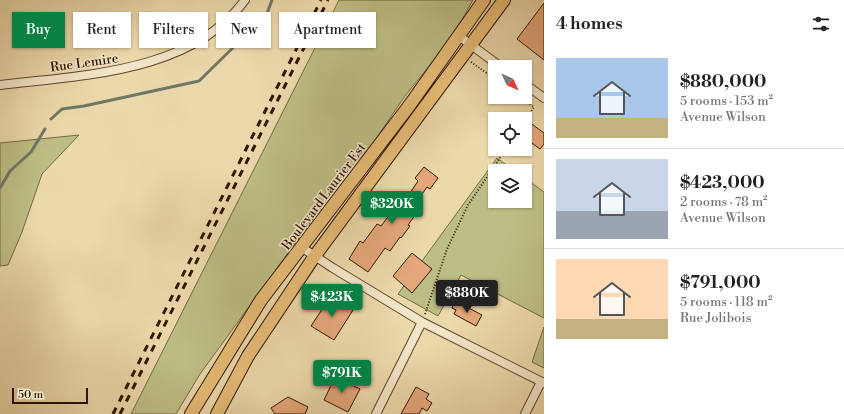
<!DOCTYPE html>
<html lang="en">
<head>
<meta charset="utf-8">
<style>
  body { margin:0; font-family:"Libre Bodoni",serif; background:#f6f6f6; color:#222; height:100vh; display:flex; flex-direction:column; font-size:15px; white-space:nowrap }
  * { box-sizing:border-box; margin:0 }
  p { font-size:13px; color:#767676 }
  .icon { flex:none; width:22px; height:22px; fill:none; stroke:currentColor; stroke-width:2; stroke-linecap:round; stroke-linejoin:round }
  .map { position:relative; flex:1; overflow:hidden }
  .drawer { display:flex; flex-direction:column; background:#fff; width:300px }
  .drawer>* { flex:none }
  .top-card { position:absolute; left:12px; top:12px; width:380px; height:36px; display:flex; gap:8px }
  .needle { width:26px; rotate:134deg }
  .controls { position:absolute; left:488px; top:60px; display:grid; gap:8px }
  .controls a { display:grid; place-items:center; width:44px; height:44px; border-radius:0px; background:#fff; box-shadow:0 1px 3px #0004; font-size:20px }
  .scale { position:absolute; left:12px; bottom:10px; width:76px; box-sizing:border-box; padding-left:4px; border:2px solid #301502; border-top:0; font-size:11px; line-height:14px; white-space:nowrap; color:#301502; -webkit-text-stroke:3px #f3e6c8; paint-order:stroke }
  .price { position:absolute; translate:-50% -34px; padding:0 9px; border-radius:4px; background:#0b8043; color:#fff; font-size:13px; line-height:26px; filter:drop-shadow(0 1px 2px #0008) }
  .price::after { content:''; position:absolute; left:50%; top:24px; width:12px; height:9px; margin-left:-6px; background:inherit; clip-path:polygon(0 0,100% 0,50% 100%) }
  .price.active { background:#222; color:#fff }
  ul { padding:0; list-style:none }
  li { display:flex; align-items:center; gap:12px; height:100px; padding:0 12px }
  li+li { border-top:1px solid #e0e0e0 }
  li span { display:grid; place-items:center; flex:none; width:112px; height:80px; border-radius:0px; color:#555 }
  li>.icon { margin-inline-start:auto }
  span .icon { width:48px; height:48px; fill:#fffc; stroke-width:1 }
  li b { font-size:17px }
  h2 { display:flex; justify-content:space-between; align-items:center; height:48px; padding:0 12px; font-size:17px }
  .chip { padding:0 14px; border-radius:0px; background:#fff; box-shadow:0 1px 3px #0004; font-size:14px; line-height:36px }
  .chip.active { background:#0b8043; color:#fff }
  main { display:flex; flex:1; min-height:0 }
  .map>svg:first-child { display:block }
  .green { fill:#bdbe85; stroke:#766a44 }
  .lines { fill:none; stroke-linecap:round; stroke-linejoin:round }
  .stream { stroke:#6f7865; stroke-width:3 }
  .building { fill:#e5a87a; stroke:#301502 }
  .minor-casing { stroke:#5f462c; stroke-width:10 }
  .primary-casing { stroke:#301502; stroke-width:14 }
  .path { stroke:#301502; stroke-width:2; stroke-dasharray:1 2; stroke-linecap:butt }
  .minor { stroke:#f3e6c8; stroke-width:8 }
  .primary { stroke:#e6bc76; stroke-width:12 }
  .rail { stroke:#301502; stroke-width:3; stroke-dasharray:7 7; stroke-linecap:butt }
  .labels { text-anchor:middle; stroke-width:3; stroke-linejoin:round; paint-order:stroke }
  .street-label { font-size:13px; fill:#301502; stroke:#f3e6c8 }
</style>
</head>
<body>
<main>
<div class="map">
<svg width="544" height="414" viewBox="0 0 544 414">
  <rect width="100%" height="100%" fill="#ecd9ab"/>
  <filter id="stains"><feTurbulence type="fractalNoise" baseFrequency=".005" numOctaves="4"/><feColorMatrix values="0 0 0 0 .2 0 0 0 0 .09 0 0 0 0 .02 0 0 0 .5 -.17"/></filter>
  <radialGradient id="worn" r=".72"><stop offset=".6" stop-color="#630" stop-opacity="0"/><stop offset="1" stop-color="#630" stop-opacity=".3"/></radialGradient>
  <!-- green -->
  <path class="green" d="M339,0H473L451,39L405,96L371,146L350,168L200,374L176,414H131Z
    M79,135L42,174L22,232L8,265L0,266V143Z
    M497,158L515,171H495V201H525V178L544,192V318L461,275L438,316L398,294Z
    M544,327V368L532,362Z"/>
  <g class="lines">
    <!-- stream -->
    <path class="stream" d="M51,119L62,109L84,106L199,81L247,34L265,19L272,0
      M0,188L10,171L31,152L45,129"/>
  </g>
  <!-- building -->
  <path class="building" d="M544,3V60L517,39Z
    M529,122L544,133V144L540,149L525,138V127Z
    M424,167L438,178L430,189L427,187L413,207L418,211L408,225L410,226L401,238L400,237L390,251L385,248L368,272L349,259L360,241L363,243L377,224L381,226L401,200L404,202L418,181L415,178Z
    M412,253L432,269L412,293L393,276Z
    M331,296L353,310L334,340L311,326Z
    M455,301L482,315L476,326L454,314L456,310L452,308Z
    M335,377L360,389L348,412L324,400Z
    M416,387L429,394L426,399L432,403L427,411L422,408L419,414H401Z
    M288,397L308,407L305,414H275L271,408Z"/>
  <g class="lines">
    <!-- minor casing -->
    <g class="minor-casing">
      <path id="minor" d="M459,36L501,67
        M525,84L544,98
        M0,85C82,75 192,73 245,0
        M301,247L333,268L422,322L544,383
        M376,414L422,322
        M525,414L541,382"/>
    </g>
    <!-- primary casing -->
    <g class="primary-casing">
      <path id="primary" d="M191,414L261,300L409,106L484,0
        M217,414L248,356L314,257L504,0"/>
    </g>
    <!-- path -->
    <path class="path" d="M471,62L495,79
      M520,97L534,107L525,121
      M425,314L447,249L468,205L506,149"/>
    <!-- minor -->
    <use href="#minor" class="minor"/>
    <!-- primary -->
    <use href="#primary" class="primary"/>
    <!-- rail -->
    <path class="rail" d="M113,414L321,0
      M120,414L328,0"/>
  </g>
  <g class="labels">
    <!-- street labels -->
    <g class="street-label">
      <text transform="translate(84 62) rotate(-8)" y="5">Rue Lemire</text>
      <text transform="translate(323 196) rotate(-53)" y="5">Boulevard Laurier Est</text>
    </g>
  </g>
  <rect width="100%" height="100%" filter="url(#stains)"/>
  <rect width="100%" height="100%" fill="url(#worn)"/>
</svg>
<div class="controls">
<a><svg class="needle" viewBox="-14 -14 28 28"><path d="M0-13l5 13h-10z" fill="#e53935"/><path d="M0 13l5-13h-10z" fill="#767676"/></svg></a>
<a><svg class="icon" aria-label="locate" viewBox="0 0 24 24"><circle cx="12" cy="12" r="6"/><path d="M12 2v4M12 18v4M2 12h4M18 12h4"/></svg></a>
<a><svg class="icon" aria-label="layers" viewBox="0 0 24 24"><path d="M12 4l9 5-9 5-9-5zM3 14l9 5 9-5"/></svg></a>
</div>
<div class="scale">50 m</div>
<b class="price" style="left:392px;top:225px">$320K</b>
<b class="price active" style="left:467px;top:314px">$880K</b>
<b class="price" style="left:332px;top:318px">$423K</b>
<b class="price" style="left:342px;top:394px">$791K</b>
<div class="top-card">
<a class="chip active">Buy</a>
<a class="chip">Rent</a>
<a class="chip">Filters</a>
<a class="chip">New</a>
<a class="chip">Apartment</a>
</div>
</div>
<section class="drawer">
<h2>4 homes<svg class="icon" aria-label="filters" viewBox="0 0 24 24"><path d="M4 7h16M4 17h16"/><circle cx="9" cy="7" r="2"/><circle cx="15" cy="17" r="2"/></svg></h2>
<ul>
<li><span style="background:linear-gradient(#a9c7e8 75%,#c2b280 0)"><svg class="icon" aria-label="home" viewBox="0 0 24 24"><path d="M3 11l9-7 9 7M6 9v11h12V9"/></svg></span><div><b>$880,000</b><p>5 rooms · 153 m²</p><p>Avenue Wilson</p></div></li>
<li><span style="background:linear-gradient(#c9d6e8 65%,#9aa5b1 0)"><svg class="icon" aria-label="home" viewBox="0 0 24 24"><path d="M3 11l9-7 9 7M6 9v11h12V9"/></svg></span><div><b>$423,000</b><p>2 rooms · 78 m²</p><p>Avenue Wilson</p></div></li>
<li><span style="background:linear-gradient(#ffd9b3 75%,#c2b280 0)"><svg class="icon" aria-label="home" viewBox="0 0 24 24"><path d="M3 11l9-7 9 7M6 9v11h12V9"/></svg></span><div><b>$791,000</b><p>5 rooms · 118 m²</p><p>Rue Jolibois</p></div></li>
</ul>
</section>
</main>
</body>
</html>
